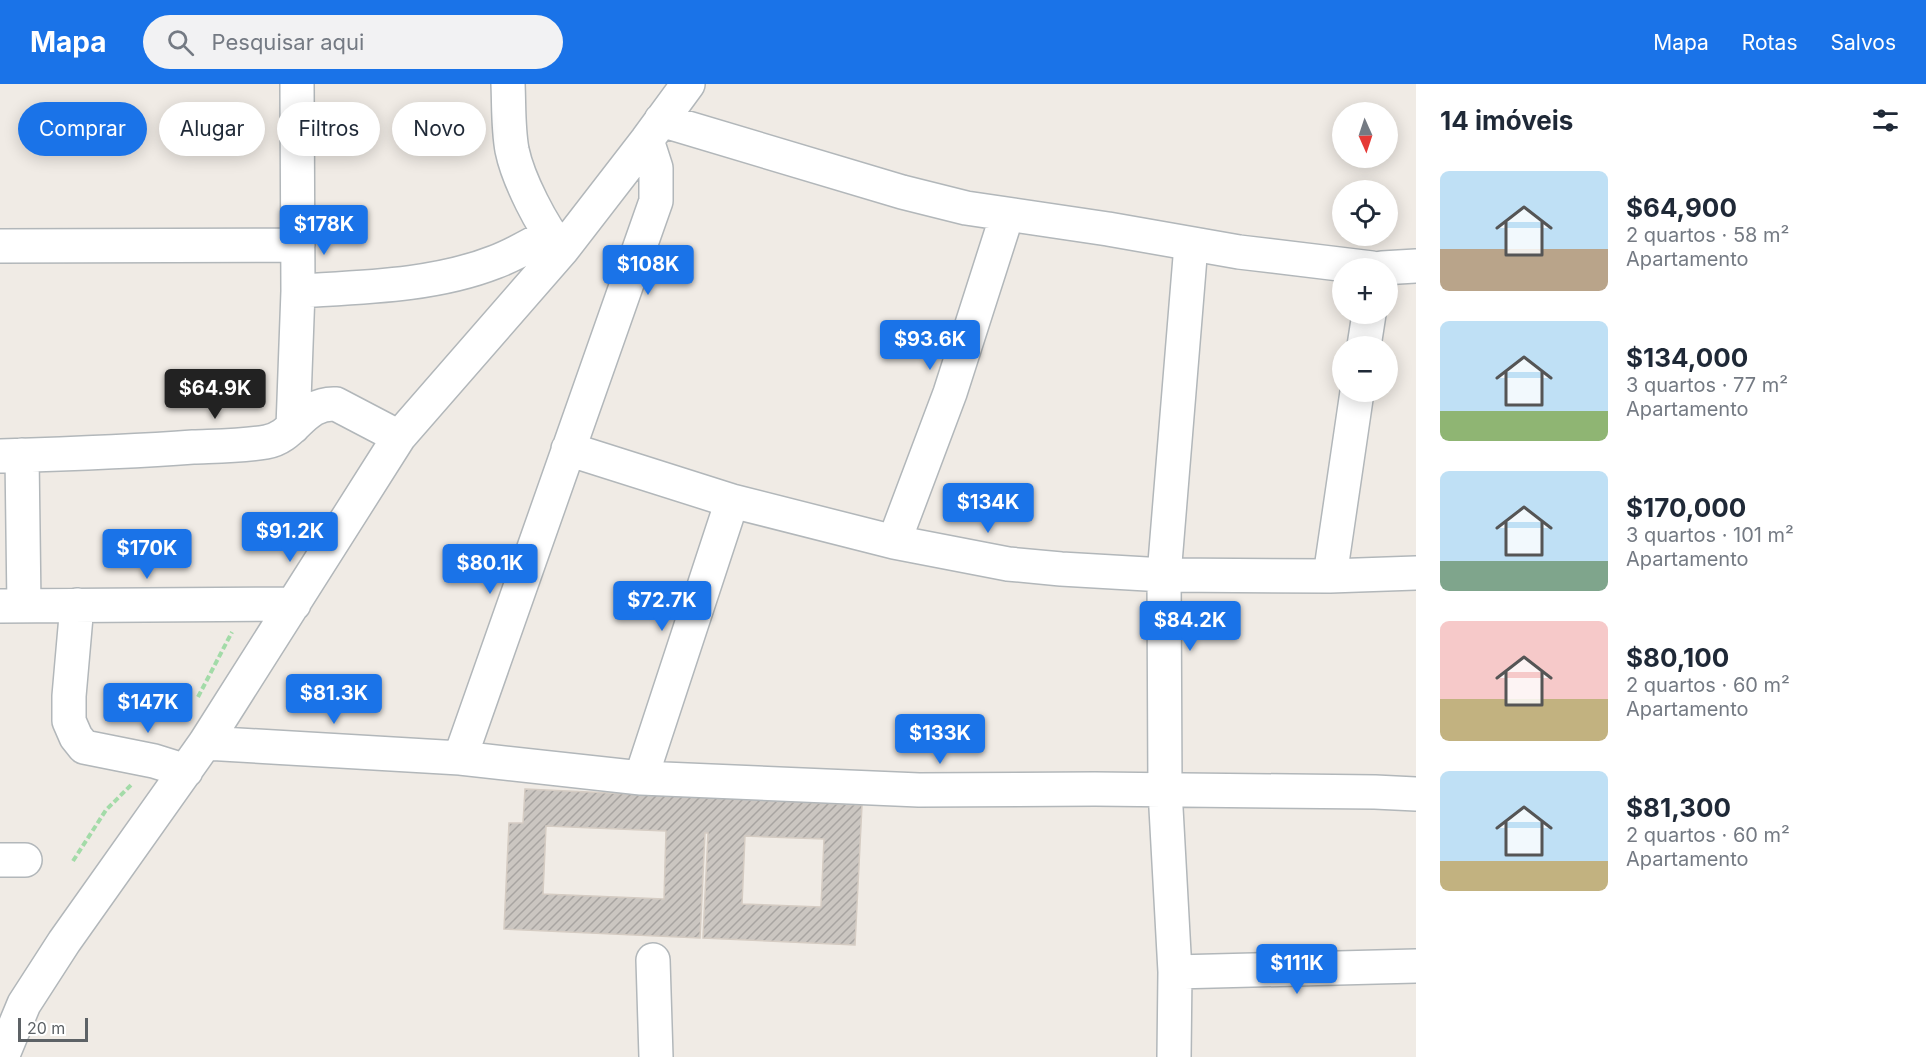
<!DOCTYPE html>
<html lang="pt">
<head>
<meta charset="utf-8">
<style>
  body { margin:0; font-family:Inter,sans-serif; background:#f2f2f3; color:#1f2937; height:100vh; display:flex; flex-direction:column; font-size:22px; white-space:nowrap }
  * { box-sizing:border-box; margin:0 }
  p { font-size:20px; color:#747a83 }
  .icon { flex:none; width:33px; height:33px; fill:none; stroke:currentColor; stroke-width:2; stroke-linecap:round; stroke-linejoin:round }
  .map { position:relative; flex:1; overflow:hidden }
  .panel { display:flex; flex-direction:column; background:#fff; width:510px }
  .panel>* { flex:none }
  .guide { position:absolute; left:18px; top:18px; width:570px; height:54px; display:flex; gap:12px }
  .needle { width:39px; rotate:177deg }
  .tools { position:absolute; left:1332px; top:18px; display:grid; gap:12px }
  .tools a { display:grid; place-items:center; width:66px; height:66px; border-radius:50%; background:#fff; box-shadow:0 3px 15px #0003; font-size:30px }
  .scale { position:absolute; left:18px; bottom:15px; width:70px; box-sizing:border-box; padding-left:6px; border:3px solid #5d6266; border-top:0; font-size:16px; line-height:21px; white-space:nowrap; color:#5d6266; -webkit-text-stroke:4px #fff; paint-order:stroke }
  .price { position:absolute; translate:-50% -51px; padding:0 14px; border-radius:6px; background:#1a73e8; color:#fff; font-size:20px; line-height:39px; filter:drop-shadow(0 2px 3px #0008) }
  .price::after { content:''; position:absolute; left:50%; top:36px; width:18px; height:14px; margin-left:-9px; background:inherit; clip-path:polygon(0 0,100% 0,50% 100%) }
  .price.selected { background:#222; color:#fff }
  ul { padding:0; list-style:none }
  li { display:flex; align-items:center; gap:18px; height:150px; padding:0 24px }
  li span { display:grid; place-items:center; flex:none; width:168px; height:120px; border-radius:9px; color:#555 }
  li>.icon { margin-inline-start:auto }
  span .icon { width:72px; height:72px; fill:#fffc; stroke-width:1 }
  li b { font-size:26px }
  h2 { display:flex; justify-content:space-between; align-items:center; height:72px; padding:0 24px; font-size:26px }
  .pill { padding:0 21px; border-radius:27px; background:#fff; box-shadow:0 3px 15px #0003; font-size:21px; line-height:54px }
  .pill.selected { background:#1a73e8; color:#fff }
  header { display:flex; align-items:center; gap:36px; box-sizing:border-box; height:84px; padding:0 30px; background:#1a73e8; color:#fff }
  header strong { font-size:28px }
  nav { display:flex; gap:33px; margin-inline-start:auto; font-size:21px }
  .search { width:420px; height:54px; background:#f2f2f3; display:flex; align-items:center; gap:15px; box-sizing:border-box; padding:0 21px; border-radius:33px; color:#747a83; font-size:22px }
  main { display:flex; flex:1; min-height:0 }
  .map>svg:first-child { display:block }
  .building { fill:url(#building-hatch); stroke:#d5ccc3; stroke-width:1.5; fill-rule:evenodd }
  .lines { fill:none; stroke-linecap:round; stroke-linejoin:round }
  .minor-casing { stroke:#b2b7ba; stroke-width:36 }
  .path { stroke:#a3dba8; stroke-width:4; stroke-dasharray:6 3; stroke-linecap:butt }
  .minor { stroke:#fff; stroke-width:33 }
</style>
</head>
<body>
<header>
<strong>Mapa</strong>
<div class="search"><svg class="icon" aria-label="search" viewBox="0 0 24 24"><circle cx="10" cy="10" r="6"/><path d="M15 15l6 6"/></svg>Pesquisar aqui</div>
<nav><a>Mapa</a><a>Rotas</a><a>Salvos</a></nav>
</header>
<main>
<div class="map">
<svg width="1416" height="973" viewBox="0 0 1416 973">
  <defs>
    <pattern id="building-hatch" width="6" height="6" patternUnits="userSpaceOnUse" patternTransform="scale(1.5)"><rect width="6" height="6" fill="#cbc6c1"/><path d="M-1 1l2-2M0 6l6-6M5 7l2-2" fill="none" stroke="#a8a4a1"/></pattern>
  </defs>
  <rect width="100%" height="100%" fill="#f0ebe5"/>
  <!-- building -->
  <path class="building" d="M525,705L862,721L855,861L703,854L708,749H705L700,854L504,845L509,739H523ZM546,742L666,747L664,815L543,810ZM745,752L824,755L821,823L742,820Z"/>
  <g class="lines">
    <!-- minor casing -->
    <g class="minor-casing">
      <path id="minor" d="M508,0C509,22 508,44 512,66C518,95 542,143 562,166
        M661,36L902,108L966,124L1108,145L1239,168L1372,184
        M0,162L298,161
        M1382,184L1416,182
        M298,207C363,203 434,202 495,178C514,171 532,160 549,151
        M1364,262L1369,230
        M293,343L298,207L297,0
        M568,365L732,417L894,458L1008,480L1061,485L1164,491L1330,492L1416,489
        M22,371L24,522
        M0,372C64,370 128,368 193,363C217,362 242,362 266,358C296,353 302,318 336,320L399,353
        M894,458L950,309L1007,131
        M1330,492L1357,308
        M77,521L69,612V637L76,653L84,663L154,677L186,687
        M0,522L294,520
        M205,659L460,674L641,694L919,706L1095,705L1375,708L1416,710
        M460,674L656,117V84L647,56
        M641,694L732,417
        M0,776H25
        M653,876L656,973
        M1175,888L1416,882
        M2,973L24,920L64,858L205,659L399,353L562,166L647,56L688,0
        M1174,973L1175,888L1165,706L1164,491L1191,161"/>
    </g>
    <!-- path -->
    <path class="path" d="M198,613L232,548
      M73,777L106,726L132,700"/>
    <!-- minor -->
    <use href="#minor" class="minor"/>
  </g>
</svg>
<div class="tools">
<a><svg class="needle" viewBox="-14 -14 28 28"><path d="M0-13l5 13h-10z" fill="#e53935"/><path d="M0 13l5-13h-10z" fill="#747a83"/></svg></a>
<a><svg class="icon" aria-label="locate" viewBox="0 0 24 24"><circle cx="12" cy="12" r="6"/><path d="M12 2v4M12 18v4M2 12h4M18 12h4"/></svg></a>
<a>+</a>
<a>−</a>
</div>
<div class="scale">20 m</div>
<b class="price" style="left:324px;top:172px">$178K</b>
<b class="price" style="left:648px;top:212px">$108K</b>
<b class="price" style="left:930px;top:287px">$93.6K</b>
<b class="price selected" style="left:215px;top:336px">$64.9K</b>
<b class="price" style="left:988px;top:450px">$134K</b>
<b class="price" style="left:290px;top:479px">$91.2K</b>
<b class="price" style="left:147px;top:496px">$170K</b>
<b class="price" style="left:490px;top:511px">$80.1K</b>
<b class="price" style="left:662px;top:548px">$72.7K</b>
<b class="price" style="left:1190px;top:568px">$84.2K</b>
<b class="price" style="left:334px;top:641px">$81.3K</b>
<b class="price" style="left:148px;top:650px">$147K</b>
<b class="price" style="left:940px;top:681px">$133K</b>
<b class="price" style="left:1297px;top:911px">$111K</b>
<div class="guide">
<a class="pill selected">Comprar</a>
<a class="pill">Alugar</a>
<a class="pill">Filtros</a>
<a class="pill">Novo</a>
</div>
</div>
<section class="panel">
<h2>14 imóveis<svg class="icon" aria-label="filters" viewBox="0 0 24 24"><path d="M4 7h16M4 17h16"/><circle cx="9" cy="7" r="2"/><circle cx="15" cy="17" r="2"/></svg></h2>
<ul>
<li><span style="background:linear-gradient(#bfe0f5 65%,#b9a48a 0)"><svg class="icon" aria-label="home" viewBox="0 0 24 24"><path d="M3 11l9-7 9 7M6 9v11h12V9"/></svg></span><div><b>$64,900</b><p>2 quartos · 58 m²</p><p>Apartamento</p></div></li>
<li><span style="background:linear-gradient(#bfe0f5 75%,#8fb573 0)"><svg class="icon" aria-label="home" viewBox="0 0 24 24"><path d="M3 11l9-7 9 7M6 9v11h12V9"/></svg></span><div><b>$134,000</b><p>3 quartos · 77 m²</p><p>Apartamento</p></div></li>
<li><span style="background:linear-gradient(#bfe0f5 75%,#7fa58c 0)"><svg class="icon" aria-label="home" viewBox="0 0 24 24"><path d="M3 11l9-7 9 7M6 9v11h12V9"/></svg></span><div><b>$170,000</b><p>3 quartos · 101 m²</p><p>Apartamento</p></div></li>
<li><span style="background:linear-gradient(#f6c9c9 65%,#c2b280 0)"><svg class="icon" aria-label="home" viewBox="0 0 24 24"><path d="M3 11l9-7 9 7M6 9v11h12V9"/></svg></span><div><b>$80,100</b><p>2 quartos · 60 m²</p><p>Apartamento</p></div></li>
<li><span style="background:linear-gradient(#bfe0f5 75%,#c2b280 0)"><svg class="icon" aria-label="home" viewBox="0 0 24 24"><path d="M3 11l9-7 9 7M6 9v11h12V9"/></svg></span><div><b>$81,300</b><p>2 quartos · 60 m²</p><p>Apartamento</p></div></li>
</ul>
</section>
</main>
</body>
</html>
